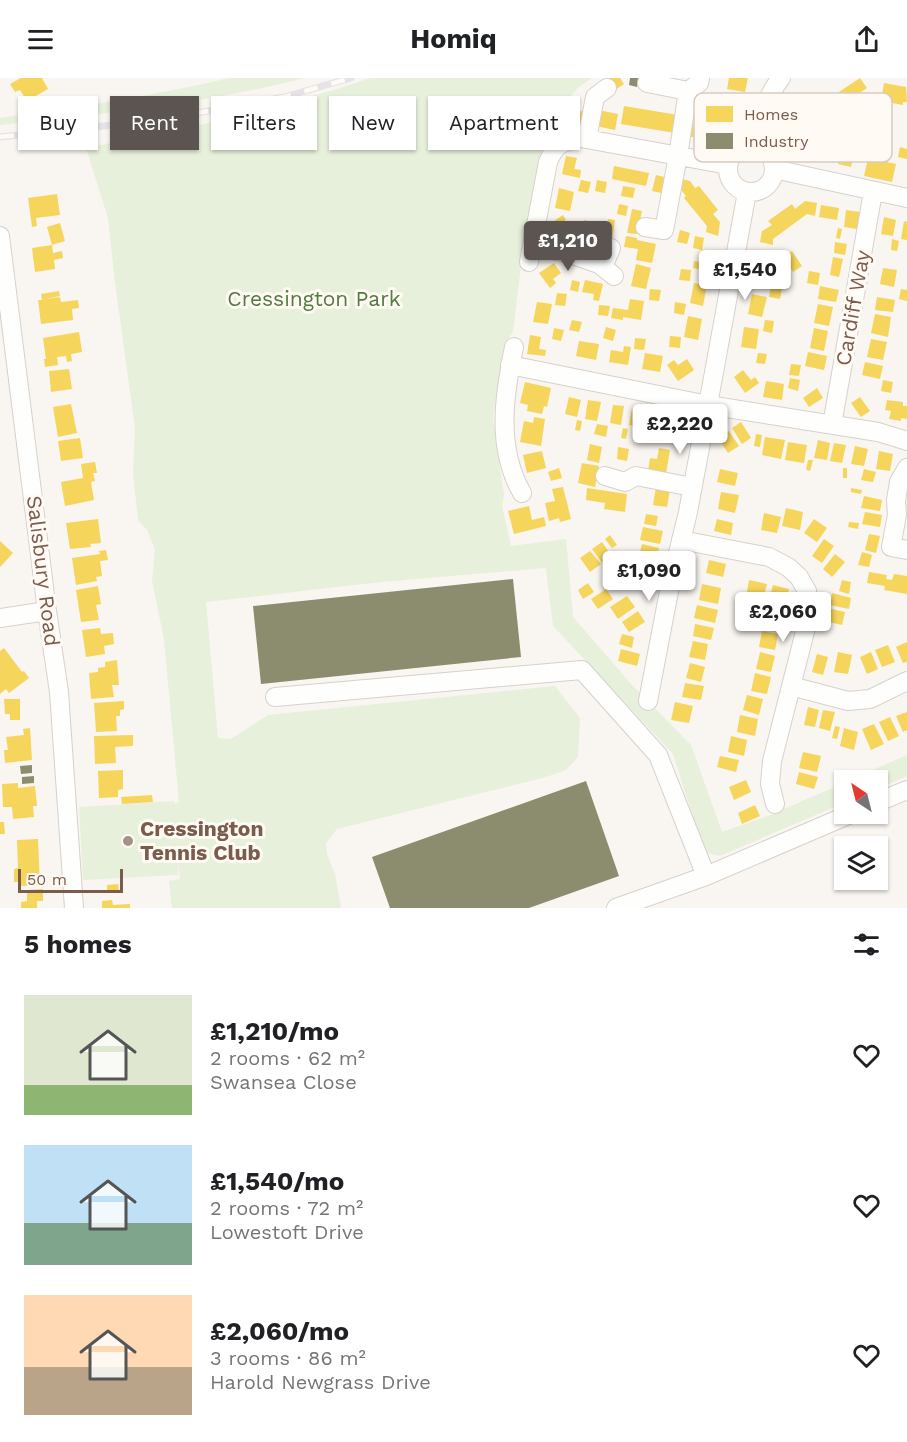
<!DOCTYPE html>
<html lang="en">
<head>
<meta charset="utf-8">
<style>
  body { margin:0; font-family:"Work Sans",sans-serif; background:#f6f6f6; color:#202124; height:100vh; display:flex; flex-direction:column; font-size:22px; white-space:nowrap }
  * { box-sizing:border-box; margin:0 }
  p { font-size:20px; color:#757577 }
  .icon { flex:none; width:33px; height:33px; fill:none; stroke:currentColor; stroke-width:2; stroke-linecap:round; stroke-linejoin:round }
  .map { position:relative; height:830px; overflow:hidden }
  .sheet { display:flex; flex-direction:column; background:#fff; flex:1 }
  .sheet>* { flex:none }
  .banner { position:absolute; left:18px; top:18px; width:600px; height:54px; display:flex; gap:12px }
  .needle { width:39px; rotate:325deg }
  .fabs { position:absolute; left:834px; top:692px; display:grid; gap:12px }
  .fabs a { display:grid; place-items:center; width:54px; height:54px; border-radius:0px; background:#fff; box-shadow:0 2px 4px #0004; font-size:30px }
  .scale { position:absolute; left:18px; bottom:15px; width:105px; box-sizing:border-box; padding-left:6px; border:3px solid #7a5c4d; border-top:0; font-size:16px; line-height:21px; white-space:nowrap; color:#7a5c4d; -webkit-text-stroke:4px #fffaf3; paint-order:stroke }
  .price { position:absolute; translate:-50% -51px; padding:0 14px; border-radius:6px; background:#fff; color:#222; font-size:20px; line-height:39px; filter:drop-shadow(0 2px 3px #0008) }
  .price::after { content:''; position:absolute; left:50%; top:36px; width:18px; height:14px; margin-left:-9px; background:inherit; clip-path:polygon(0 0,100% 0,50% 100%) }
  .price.selected { background:#5c5450; color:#fff }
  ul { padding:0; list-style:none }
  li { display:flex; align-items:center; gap:18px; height:150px; padding:0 24px }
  li span { display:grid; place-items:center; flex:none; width:168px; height:120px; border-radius:0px; color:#555 }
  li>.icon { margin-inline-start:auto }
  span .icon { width:72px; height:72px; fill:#fffc; stroke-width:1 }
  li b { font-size:26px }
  h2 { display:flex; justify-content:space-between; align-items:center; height:72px; padding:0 24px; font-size:26px }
  .chip { padding:0 21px; border-radius:0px; background:#fff; box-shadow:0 2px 4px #0004; font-size:21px; line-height:54px }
  .chip.selected { background:#5c5450; color:#fff }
  header { display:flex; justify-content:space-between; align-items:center; height:78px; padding:0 24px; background:#fff; font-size:27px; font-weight:700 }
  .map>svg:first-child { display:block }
  .green { fill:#e7f0db }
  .homes { fill:#f6d55c }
  .industry { fill:#8c8c6e }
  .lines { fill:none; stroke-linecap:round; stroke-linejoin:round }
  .minor-casing { stroke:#d7d1cb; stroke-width:20 }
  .minor { stroke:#fefefd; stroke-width:18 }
  .rail-casing { stroke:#e6e3e7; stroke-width:7 }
  .rail { stroke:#fffaf3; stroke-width:4.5; stroke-dasharray:14; stroke-linecap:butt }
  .poi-dot { fill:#a69286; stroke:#fffaf3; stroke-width:2 }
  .labels { text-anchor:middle; stroke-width:6; stroke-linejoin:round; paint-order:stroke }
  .park-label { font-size:21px; fill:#537a41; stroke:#fffaf3 }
  .street-label { font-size:21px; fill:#7a5c4d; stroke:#fffaf3 }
  .poi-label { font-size:21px; font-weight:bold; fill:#7a5c4d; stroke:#fffaf3; text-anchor:start }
  .key { fill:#fffaf3; stroke:#d7cbc1; stroke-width:1.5 }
  .key-label { font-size:16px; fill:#7a5c4d }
</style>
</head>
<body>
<header><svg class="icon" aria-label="menu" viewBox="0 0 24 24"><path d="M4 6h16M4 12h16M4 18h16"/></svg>Homiq<svg class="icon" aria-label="share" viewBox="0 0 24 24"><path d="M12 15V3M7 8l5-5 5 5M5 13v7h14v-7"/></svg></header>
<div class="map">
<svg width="907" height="830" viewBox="0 0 907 830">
  <rect width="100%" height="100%" fill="#f9f5f0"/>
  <!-- green -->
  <path class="green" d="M229,0H304C204,26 102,36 0,47V40C77,29 154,18 229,0Z
    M370,0H592L579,9L557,32L564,42L546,64L541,74L525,155L513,254L504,267L493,340L504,417L502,428L511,468L566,461L573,539L631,606L691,667L722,754L770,737L844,705V725L720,778L704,774L673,676L553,548L546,490L381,504L206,524L218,660L231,661L268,637L555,608L580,640L578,679L566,692L546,699L337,751L326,765L327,776L335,796L341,830H172L169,803L180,801L178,785V797L83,802L79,729L174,723L175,726L179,724L164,561L152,503L155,471L147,452L138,442L133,395L135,350L115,205L108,140L86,70L239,39L337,11Z
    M907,677V698L878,711V702H850Z"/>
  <!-- homes -->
  <path class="homes" d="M21,0H42L48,11L27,23L20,12L15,14L10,6Z
    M607,0H620L624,6L615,12Z
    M729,0H748L745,14L727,11Z
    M860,0L867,10L837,30L830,20Z
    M884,5L906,9L907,24H903V27L881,23Z
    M730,17L742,20L741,31L732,37L735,41L710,58L707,54L697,60L687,58L689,46H694L730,22Z
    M568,24L575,26L574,32L585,34L582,46L564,42Z
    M624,28L678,37L675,55L621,46Z
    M598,32L618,36L615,52L596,48Z
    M842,68L855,71L851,89L838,86Z
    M900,69L907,71V81L898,79Z
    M566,78L577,80L574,91L581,92L580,100L562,96Z
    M868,80L896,86L892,104L864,98Z
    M614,88L649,95L646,108L612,101Z
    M656,97L669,100L666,116L652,113Z
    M678,100L690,103L695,110L699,108L718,132L713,136L720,144L718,158L706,154L707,148L684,120L686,118L682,113L676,112Z
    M581,102L591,104L588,115L578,113Z
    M597,102L607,104L605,115L595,113Z
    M623,108L635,110L633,120L621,118Z
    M559,110L574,114L570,133L555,130Z
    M57,116L60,137L36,140L37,148L32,149L28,120Z
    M805,123L817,125L815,138L807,136L773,161V167L760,164L762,153L772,147L768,143L792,126L795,131Z
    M619,126L628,128L626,138L617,136Z
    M821,127L839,130L837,142L819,139Z
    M632,131L642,133L637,156L627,155Z
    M846,132L860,134L857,151L844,149Z
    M563,137L566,142L560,146L567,155L559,162L548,147Z
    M884,139L896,142L893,158L881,156Z
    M608,141L615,142L612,161L593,158L595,145L607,147Z
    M584,142L592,144L590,155L582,153Z
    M904,143L907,144V162L901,161Z
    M60,145L65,163L52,167L47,149Z
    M838,150L842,151L840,161L836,160Z
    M680,152L690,155L687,166L677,164Z
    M626,158L637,160V162L656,166L652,185L636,182L638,171L624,169Z
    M695,158L704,160L702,172L714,174L710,193L693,190L694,183L700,184L702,172L693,170Z
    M892,161L899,163L897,173L891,172Z
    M835,164L847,166L845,177L834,175Z
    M52,167L53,175L62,173L63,180L54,182L55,191L35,194L32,170Z
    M770,172L780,174L779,184L769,183Z
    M792,173L802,188L793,194L783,179Z
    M833,179L843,181L839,199L830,197Z
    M756,183L769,186L767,197L773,199L772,204L753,201Z
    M554,185L561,195L553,201L556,205L550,210L539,195Z
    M636,186L651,190L646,211L631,208Z
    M883,190L897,192L894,209L880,206Z
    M681,191L691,192L690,203L679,202Z
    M809,193L820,195L818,207L807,205Z
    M572,202L580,204L578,214L570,212Z
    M585,202L603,206L599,223L593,222L594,216L582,214Z
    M694,205L707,207L703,228L690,225Z
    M771,208L782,210L780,221L769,219Z
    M820,208L839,212L836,224L818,221Z
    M650,211L661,212L659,223L649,222Z
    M901,211L907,212V223L899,221Z
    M59,213L60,218L45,221L60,219L61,224L78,222L79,230L72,231L73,242L41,246L38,222H42L41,216Z
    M557,215L567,216L565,228L555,227Z
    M752,216L767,219L762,239L748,236Z
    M877,219L895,222L893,234L875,232Z
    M630,221L644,223L641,242L623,239V242L611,240L613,230L628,232Z
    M537,224L552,226L548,246L533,244Z
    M675,224L686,226L684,237L674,235Z
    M818,226L833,229L829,248L814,245Z
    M599,227L610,228L608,238L598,237Z
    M875,236L891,239L888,259L871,255Z
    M688,238L702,241L698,262L684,259Z
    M572,242L582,244L579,254L569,252Z
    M765,242L774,243L772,255L763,253Z
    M606,249L616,252L613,263L603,260Z
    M744,249L759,251L756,271L741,269Z
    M554,250L564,252L561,263L552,261Z
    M814,250L828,253L824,273L810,270Z
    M79,254L82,274L71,276L72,283L67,284L66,278L57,279L58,287L45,289L44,281H46L43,260Z
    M530,257L541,259L539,271L546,272L545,278L527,276Z
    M670,258L681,259L680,270L669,269Z
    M635,260L646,261L644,272L634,271Z
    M871,261L887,264L883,282L867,279Z
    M579,263L599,266L596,282L576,278Z
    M624,268L631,269L628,287L609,284L611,272L623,274Z
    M808,274L827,278L824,292L805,288Z
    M645,275L663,278L660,294L642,291Z
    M758,275L767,276L765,286L756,285Z
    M687,281L694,292L678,303L667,287L674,282L678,287Z
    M865,284L883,288L880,301L862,297Z
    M791,286L801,287L799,298L789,297Z
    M69,291L72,311L51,314L49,293Z
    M743,292L751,302L755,299L759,305L745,315L734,299Z
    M790,300L800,302L798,313L788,310Z
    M883,302L893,304L891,315L881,313Z
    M766,303L784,306L782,322L763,319Z
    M525,304L551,310L547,329L544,328L542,336L527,333L528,327L520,325Z
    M817,310L823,320L809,329L803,320Z
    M569,319L581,322L577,339L565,336Z
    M860,319L870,333L861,339L851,325Z
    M588,322L601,324L597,343L585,341Z
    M887,322L903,324V328H907V341L901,340V343L889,341L891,333L885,332Z
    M71,326L77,355L58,359L53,329Z
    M613,327L624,328L621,347L610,345Z
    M670,329L677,340L661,350L655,339Z
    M632,331L644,333L641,349L629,347Z
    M647,336L652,337L650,349L645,348Z
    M534,339L545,341L541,368L520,364L524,343L533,345Z
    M577,342L582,343L580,353L575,352Z
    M678,343L685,354L670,364L663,353Z
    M741,344L751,360L742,366L732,350Z
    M597,346L608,348L606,359L594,356Z
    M623,350L628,351L626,361L621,360Z
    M729,353L739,368L728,375L718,360Z
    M756,356L762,357L760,369L754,368Z
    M765,359L785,362L781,381L762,377Z
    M80,360L83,380L61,383L58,363Z
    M818,362L830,365L827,382L814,380Z
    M788,364L807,367L804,385L785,382Z
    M834,365L846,367L842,385L830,383Z
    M590,366L602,369L599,385L587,382Z
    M855,368L868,371L864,388L851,386Z
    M618,369L629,371L627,383L617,381Z
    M659,370L670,372L666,396L648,393L650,380L657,381Z
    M542,373L546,390L527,395L523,377Z
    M879,373L893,376L890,393L876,391Z
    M808,382H813L810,393L806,392Z
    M95,384L97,395H93L95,403L91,404L94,422L65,428L61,404L83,400L81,386Z
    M582,385L599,388L595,409L578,405Z
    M559,390L562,400L551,403L548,394Z
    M843,390H847V400H843Z
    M720,391L738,395L735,408L717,404Z
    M864,391L876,394L873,404L861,402Z
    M563,409L571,441L560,444L559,440L549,443L545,425L555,423L552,411Z
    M656,409L670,411L667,429L653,427Z
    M587,410L627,416L625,434L604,431L605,425L586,422Z
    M851,410L862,412L861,416L851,414Z
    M721,414L739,417L735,435L718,431Z
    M864,418L882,422L880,433L861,430Z
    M529,428L532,442L544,439L546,448L514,456L508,433Z
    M786,430L803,434L800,452L782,448Z
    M865,434L882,437L880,449L862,446Z
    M764,435L781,439L777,455L761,452Z
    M646,436L658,438L656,448L644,446Z
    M98,441L101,465L90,466L91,469L70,471L66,445Z
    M717,441L733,445L731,457L714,453Z
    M814,441L827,450L817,464L804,455Z
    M849,444L859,445L858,451L848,449Z
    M643,449L663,453L660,466L640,462Z
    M869,456L880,458L876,475L865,472Z
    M610,457L617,467L612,470L605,461Z
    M824,461L834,468L822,485L812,478Z
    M0,463L13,475L0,489Z
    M602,464L613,480L603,486L592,471Z
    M642,466L659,470L656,482L639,478Z
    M106,472L108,482L100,483L102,498L96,499L97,503L76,507L72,480L100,476L99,473Z
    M590,473L601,486L590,494L580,480Z
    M862,474L872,477L869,489L858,487Z
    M835,476L845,484L832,499L823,491Z
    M709,482L726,486L723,499L706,495Z
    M869,494L887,497L886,501L892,502L894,496L907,498V516L884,512L885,508L867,505Z
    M749,502L767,506L763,522L746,519Z
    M842,502L851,504L849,516L839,513Z
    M588,505L594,514L583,521L578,512Z
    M702,506L721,510L718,526L699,522Z
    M773,507L789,511L785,526L769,522Z
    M98,508L101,526L96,527L99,542L81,544L76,512Z
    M606,511L613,521L598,531L591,521Z
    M832,515L851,520L849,531L830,527Z
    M627,518L635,529L618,541L610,529Z
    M697,527L718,532L715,545L694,540Z
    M827,530L845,534L842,547L824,543Z
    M638,533L645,544L629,554L622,544Z
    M695,546L714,550L711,562L693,558Z
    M100,550L101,556L113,555L114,566L104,568L105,576L86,579L82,552Z
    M762,553L778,556L775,572L759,569Z
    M622,556L634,559L632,570L619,566Z
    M693,563L708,566L705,582L689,579Z
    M907,564V584L903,585L896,569Z
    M888,567L895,584L882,589L875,572Z
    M4,570L22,594L24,593L29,600L9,615L6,611L0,616V573Z
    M621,571L640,576L637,588L618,583Z
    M760,574L775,578L771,594L756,591Z
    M838,574L852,577L848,596L834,594Z
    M871,574L878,591L867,596L860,579Z
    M817,576L828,579L823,597L812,594Z
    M117,582L119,607H112L114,619L91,621L89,595L98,594V590L105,589V584Z
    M690,585L705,589L701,604L686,600Z
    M755,595L771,599L767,616L751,613Z
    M685,605L704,608L701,622L682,619Z
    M747,617L763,621L759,637L743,632Z
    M4,621H20V642H10V636H5Z
    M124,623V631L120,632V638H116L117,653L96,654L94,625Z
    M675,624L693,628L689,645L671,642Z
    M808,629L819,632L815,649L804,647Z
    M823,632L835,634L830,653L819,650Z
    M907,634V652L903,654L896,638Z
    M740,637L758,641L755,658L737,654Z
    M890,639L899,658L888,663L879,644Z
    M874,646L884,666L871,672L862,651Z
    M835,648L840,649L837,661L832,660Z
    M30,650L32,682L5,685L4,672H8L6,659L24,657L23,651Z
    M844,650L858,654L854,672L840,668Z
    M133,657V668L115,669L116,685L95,686L94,658Z
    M731,658L747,662L744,678L728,674Z
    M803,674L821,678L817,694L799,690Z
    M720,678L739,682L736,694L717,689Z
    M123,692V711L118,712V719L99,720L98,693Z
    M799,694L818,699L814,711L796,706Z
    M746,702L751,714L734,722L729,709Z
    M18,705V710L35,708L37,728H33L34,739L13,741L12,729H3L2,706Z
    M152,717L153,724L122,726L121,719Z
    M755,727L760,738L742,746L738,735Z
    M0,744H4L5,756H0Z
    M38,761L40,807L19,808V804H14V791L18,790L17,762Z
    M118,806L119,813L107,815V807Z
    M43,811V823H37V830H21V824L27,823V812Z
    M112,822L113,827L130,826V830H102V823Z"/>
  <!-- industry -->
  <path class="industry" d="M630,0H639L637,9L629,7Z
    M513,501L521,579L261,606L253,528Z
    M32,687V695L21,696L20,688Z
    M34,698V705L22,706V699Z
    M586,703L619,798L529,830H390L372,779Z"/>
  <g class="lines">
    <!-- minor casing -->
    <g class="minor-casing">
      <path id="minor" d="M647,5L688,13
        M587,61L595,19L607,10
        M755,68C759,43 765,20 781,0
        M728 91a23 23 0 1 1 46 0a23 23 0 1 1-46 0Z
        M774,91L907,120
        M645,149L664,152L678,78L688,13L699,5L700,0
        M0,158L47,533L59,614L74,830
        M532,168L567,175L599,186L614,198
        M529,184L548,84C556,65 562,64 581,60L728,87
        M603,189L611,170
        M514,269C504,318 496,369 522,415
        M510,287L708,327L878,354L907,363
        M832,347L873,114
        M907,390L899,404L896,422L897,437L891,469L907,472
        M605,398L625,404L636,398L692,409
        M681,462L769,479L788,489L799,499L807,513L810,534L772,683L770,706L775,726
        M0,540L47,533
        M791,608L848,623L870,621L907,603
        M275,619L582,592L658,677L706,798
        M648,623L670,508L688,434L708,327L747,114
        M878,724L907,712
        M616,830L706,798L853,735"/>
    </g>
    <!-- minor -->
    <use href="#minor" class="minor"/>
    <!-- rail casing -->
    <g class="rail-casing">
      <path id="rail" d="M0,59L159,42L284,19L351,0"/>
    </g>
    <!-- rail -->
    <use href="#rail" class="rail"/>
  </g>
  <!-- markers -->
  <circle class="poi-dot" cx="128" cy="763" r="6"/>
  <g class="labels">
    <!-- park labels -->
    <g class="park-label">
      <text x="314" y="228">Cressington Park</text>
    </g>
    <!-- street labels -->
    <g class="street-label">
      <text transform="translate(853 230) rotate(-80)" y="7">Cardiff Way</text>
      <text transform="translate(43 493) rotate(83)" y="7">Salisbury Road</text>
    </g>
    <!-- poi labels -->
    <g class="poi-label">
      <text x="140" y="758">Cressington<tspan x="140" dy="24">Tennis Club</tspan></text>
    </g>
  </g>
  <!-- legend -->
  <rect x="694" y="15" width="198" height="69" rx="9" class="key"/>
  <rect x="706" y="28" width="27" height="16" fill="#f6d55c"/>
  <rect x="706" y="55" width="27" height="16" fill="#8c8c6e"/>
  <g class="key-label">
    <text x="744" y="42">Homes</text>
    <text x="744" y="69">Industry</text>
  </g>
</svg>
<div class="fabs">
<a><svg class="needle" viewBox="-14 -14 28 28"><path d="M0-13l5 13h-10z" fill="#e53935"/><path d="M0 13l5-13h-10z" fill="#757577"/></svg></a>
<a><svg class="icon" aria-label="layers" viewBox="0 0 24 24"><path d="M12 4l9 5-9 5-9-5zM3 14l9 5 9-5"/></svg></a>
</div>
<div class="scale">50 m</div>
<b class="price selected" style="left:568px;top:194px">£1,210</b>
<b class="price" style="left:745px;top:223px">£1,540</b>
<b class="price" style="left:680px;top:377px">£2,220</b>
<b class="price" style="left:649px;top:524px">£1,090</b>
<b class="price" style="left:783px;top:565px">£2,060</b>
<div class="banner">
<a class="chip">Buy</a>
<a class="chip selected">Rent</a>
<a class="chip">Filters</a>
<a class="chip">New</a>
<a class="chip">Apartment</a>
</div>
</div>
<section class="sheet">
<h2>5 homes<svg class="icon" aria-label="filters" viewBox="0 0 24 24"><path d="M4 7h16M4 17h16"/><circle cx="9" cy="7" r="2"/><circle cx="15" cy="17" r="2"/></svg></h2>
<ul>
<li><span style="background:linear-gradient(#dfe7d0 75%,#8fb573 0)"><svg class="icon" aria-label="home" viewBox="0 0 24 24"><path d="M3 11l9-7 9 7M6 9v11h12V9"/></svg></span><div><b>£1,210/mo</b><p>2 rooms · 62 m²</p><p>Swansea Close</p></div><svg class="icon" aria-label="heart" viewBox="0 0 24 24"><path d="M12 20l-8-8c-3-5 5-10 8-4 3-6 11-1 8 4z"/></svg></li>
<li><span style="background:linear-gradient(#bfe0f5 65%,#7fa58c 0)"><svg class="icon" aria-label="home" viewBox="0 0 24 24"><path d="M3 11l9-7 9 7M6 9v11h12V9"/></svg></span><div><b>£1,540/mo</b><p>2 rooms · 72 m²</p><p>Lowestoft Drive</p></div><svg class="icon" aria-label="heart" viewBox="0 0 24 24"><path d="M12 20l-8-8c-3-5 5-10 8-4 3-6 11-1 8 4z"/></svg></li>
<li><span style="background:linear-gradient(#ffd9b3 60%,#b9a48a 0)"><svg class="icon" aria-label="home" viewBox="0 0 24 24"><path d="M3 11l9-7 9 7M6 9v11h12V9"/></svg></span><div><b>£2,060/mo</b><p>3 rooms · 86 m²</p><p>Harold Newgrass Drive</p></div><svg class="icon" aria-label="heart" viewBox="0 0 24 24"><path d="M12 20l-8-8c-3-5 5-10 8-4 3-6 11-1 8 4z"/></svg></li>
</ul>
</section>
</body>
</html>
